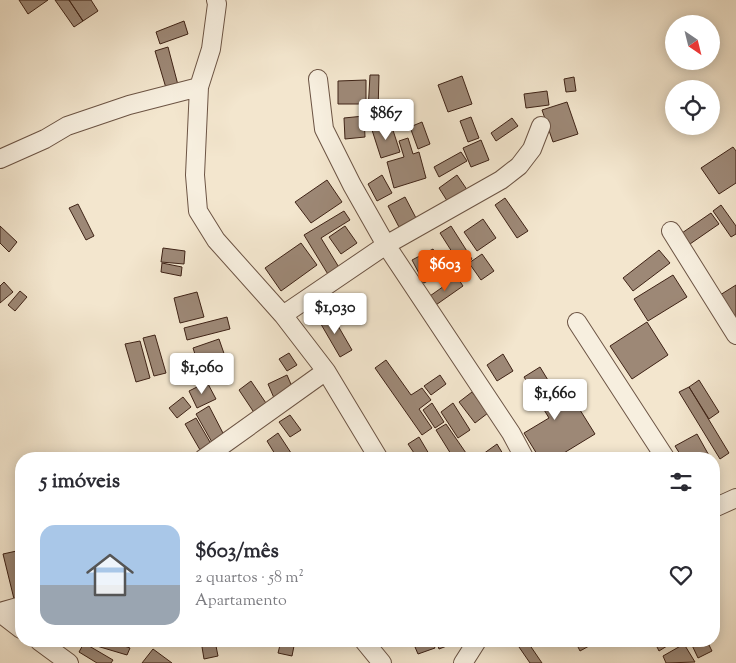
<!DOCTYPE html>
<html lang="pt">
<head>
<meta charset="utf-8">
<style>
  body { margin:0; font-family:"Sorts Mill Goudy",serif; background:#f7f7f7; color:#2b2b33; height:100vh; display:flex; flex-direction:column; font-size:19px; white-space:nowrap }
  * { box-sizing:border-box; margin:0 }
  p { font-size:16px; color:#7c7c81 }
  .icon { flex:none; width:28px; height:28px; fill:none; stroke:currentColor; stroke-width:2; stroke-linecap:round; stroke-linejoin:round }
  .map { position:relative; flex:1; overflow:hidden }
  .sheet { position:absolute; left:15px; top:452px; width:705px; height:195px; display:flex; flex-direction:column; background:#fff; border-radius:20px; box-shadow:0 2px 12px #0003 }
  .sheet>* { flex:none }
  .needle { width:32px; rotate:145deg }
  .tools { position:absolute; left:665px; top:15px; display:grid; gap:10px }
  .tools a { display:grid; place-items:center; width:55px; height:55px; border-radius:50%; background:#fff; box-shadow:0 2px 12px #0003; font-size:25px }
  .price { position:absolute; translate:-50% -42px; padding:0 11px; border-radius:5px; background:#fff; color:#222; font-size:16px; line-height:32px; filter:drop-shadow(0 1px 2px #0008) }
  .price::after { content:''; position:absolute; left:50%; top:30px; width:15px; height:11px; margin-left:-8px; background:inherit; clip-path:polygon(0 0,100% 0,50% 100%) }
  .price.selected { background:#ea580c; color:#fff }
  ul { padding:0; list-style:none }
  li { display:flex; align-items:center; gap:15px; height:125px; padding:0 25px }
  li span { display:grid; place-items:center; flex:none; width:140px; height:100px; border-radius:15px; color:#555 }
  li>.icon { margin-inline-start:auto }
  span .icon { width:60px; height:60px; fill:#fffc; stroke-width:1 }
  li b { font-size:21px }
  h2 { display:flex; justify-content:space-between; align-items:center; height:60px; padding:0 25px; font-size:21px }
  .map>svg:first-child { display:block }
  .building { fill:#9d8876; stroke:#3f2316 }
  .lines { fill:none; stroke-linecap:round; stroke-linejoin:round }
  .minor-casing { stroke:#6c5444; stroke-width:20 }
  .minor { stroke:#f7efdf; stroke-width:18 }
</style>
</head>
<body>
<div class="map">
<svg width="736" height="663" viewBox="0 0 736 663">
  <rect width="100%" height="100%" fill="#f3e6ce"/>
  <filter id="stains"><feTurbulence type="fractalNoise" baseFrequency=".004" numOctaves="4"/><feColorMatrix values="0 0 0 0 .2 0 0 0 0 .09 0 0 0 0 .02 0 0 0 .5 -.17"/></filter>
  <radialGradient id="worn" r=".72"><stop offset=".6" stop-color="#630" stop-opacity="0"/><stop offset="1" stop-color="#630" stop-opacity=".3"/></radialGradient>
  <!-- building -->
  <path class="building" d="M19,0H48L28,14Z
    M55,0H69L83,21L74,27Z
    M69,0H91L98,11L83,21Z
    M184,21L188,34L160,44L156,32Z
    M168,47L178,85L166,88L155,51Z
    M370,75H379L378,111H368Z
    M462,76L472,104L448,112L438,85Z
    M574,77L576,91L566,92L564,79Z
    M366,80V104H338V81Z
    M547,91L549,105L526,108L524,94Z
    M567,102L578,134L553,142L542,110Z
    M398,112L399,120L372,124L371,116Z
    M364,116L365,137L345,139L344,118Z
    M471,117L479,138L468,142L460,121Z
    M512,118L518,126L496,141L491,133Z
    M422,122L430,144L418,149L410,127Z
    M391,124L400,152L381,158L372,130Z
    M408,138L413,154L419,152L426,178L394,188L387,162L404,157L399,141Z
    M481,140L489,160L471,167L463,148Z
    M733,147L736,151V183L719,194L701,168Z
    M461,152L467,161L439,177L434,167Z
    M382,175L392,193L377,201L368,184Z
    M457,175L470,194L451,207L439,188Z
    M327,180L342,202L311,223L295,202Z
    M405,197L416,218L399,227L388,206Z
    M505,198L528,231L517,238L495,205Z
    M78,204L94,236L86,240L69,208Z
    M721,205L736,226V234L731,237L713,211Z
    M344,211L350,220L321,238L340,269L329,276L304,235Z
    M711,213L719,224L690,244L682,233Z
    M483,219L496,238L477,251L464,232Z
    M0,226L17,242L9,252L0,243Z
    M345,226L357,243L341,254L329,237Z
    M451,226L472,259L461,266L440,233Z
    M301,243L317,265L281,291L265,268Z
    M163,248L185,251L184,264L161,262Z
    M433,249L446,271L424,283L412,260Z
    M659,250L670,263L633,291L623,278Z
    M482,254L494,271L481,280L469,263Z
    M162,263L182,267L181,276L161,272Z
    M673,275L687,297L648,321L634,299Z
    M457,277L463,286L433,307L427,298Z
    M4,282L13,292L0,303V286Z
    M736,285V320L720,295Z
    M20,291L27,297L15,311L8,305Z
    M197,292L204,317L180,323L174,298Z
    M330,312L352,350L340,357L318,319Z
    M227,317L230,329L187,340L184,328Z
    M647,322L668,355L632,379L610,346Z
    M155,335L166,373L154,376L143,338Z
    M219,339L228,365L201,373L193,348Z
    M140,341L150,378L136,382L125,344Z
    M289,353L297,365L287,371L279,359Z
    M503,354L513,371L497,381L487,365Z
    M386,360L411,395L422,388L431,400L419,409L432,428L422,435L375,368Z
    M540,367L565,408L575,402L595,434L554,459H540L524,433L549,418L524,377Z
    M287,375L293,389L274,398L268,384Z
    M440,375L446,384L431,395L424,386Z
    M699,380L719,412L709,419L689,387Z
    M251,381L268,406L255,414L239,390Z
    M207,382L216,399L197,408L189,391Z
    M689,387L729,453L720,459L679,392Z
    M472,392L488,413L475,423L459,402Z
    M183,397L191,407L177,418L169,408Z
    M432,403L444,422L435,428L423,410Z
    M453,403L470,430L458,438L441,412Z
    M209,406L225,437L213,444L196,414Z
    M290,415L301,430L290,437L279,422Z
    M196,418L214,449L203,455L185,424Z
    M446,424L466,453L463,455L465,459H454L436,430Z
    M278,433L295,459H278L267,441Z
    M697,434L711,459H683L675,446Z
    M419,437L432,459H418L408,444Z
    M497,444L506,459H476Z
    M110,453L112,459H88Z
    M21,550V602L15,603L3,554Z
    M90,641H110L130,648L127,655L90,644Z
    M201,641H215L218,656L204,659Z
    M281,641H295L292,656L278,653Z
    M429,641H432L435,648L418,654L415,647Z
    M436,641H451L452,644L439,649Z
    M527,641L542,663H530L519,647Z
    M575,641H598L580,651Z
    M654,641H675L659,651Z
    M690,641H707L712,651L698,658Z
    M84,643L113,660L111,663H97L79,652Z
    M684,644L695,662L666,663L663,656Z
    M153,649L172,663H142Z"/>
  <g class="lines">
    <!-- minor casing -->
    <g class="minor-casing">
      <path id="minor" d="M216,0L217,4L211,49L199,87L195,175L198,211L216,240L283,315L326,371L379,459
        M318,79L324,129L352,185L386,245L511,433L525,459
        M0,159L45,139L67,126L129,105L199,87
        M671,231L736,335
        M283,315L386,245L501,180L519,166L532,149L541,126
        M577,322L666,459
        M203,459L326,371
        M714,508L736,498
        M0,612L21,606
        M0,613L21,629
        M39,641L69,663
        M364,641L382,663
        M463,663L477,641"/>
    </g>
    <!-- minor -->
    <use href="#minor" class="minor"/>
  </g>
  <rect width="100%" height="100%" filter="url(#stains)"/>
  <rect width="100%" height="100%" fill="url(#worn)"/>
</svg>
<div class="tools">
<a><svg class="needle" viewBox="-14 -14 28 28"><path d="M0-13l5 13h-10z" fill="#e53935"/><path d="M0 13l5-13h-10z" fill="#7c7c81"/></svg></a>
<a><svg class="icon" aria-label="locate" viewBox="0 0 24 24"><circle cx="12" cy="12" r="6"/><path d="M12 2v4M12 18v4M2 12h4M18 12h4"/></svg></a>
</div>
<b class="price" style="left:386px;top:141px">$867</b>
<b class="price selected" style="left:445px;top:292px">$603</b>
<b class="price" style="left:335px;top:335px">$1,030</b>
<b class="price" style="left:202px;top:395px">$1,060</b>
<b class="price" style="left:555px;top:421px">$1,660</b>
<section class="sheet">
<h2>5 imóveis<svg class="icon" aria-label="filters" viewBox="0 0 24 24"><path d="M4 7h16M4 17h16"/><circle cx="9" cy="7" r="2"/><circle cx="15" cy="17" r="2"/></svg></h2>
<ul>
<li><span style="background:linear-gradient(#a9c7e8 60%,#9aa5b1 0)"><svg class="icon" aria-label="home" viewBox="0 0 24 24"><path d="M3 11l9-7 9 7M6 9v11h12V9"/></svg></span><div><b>$603/mês</b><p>2 quartos · 58 m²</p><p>Apartamento</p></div><svg class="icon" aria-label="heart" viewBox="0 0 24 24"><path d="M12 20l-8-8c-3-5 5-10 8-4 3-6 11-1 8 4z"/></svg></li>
</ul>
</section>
</div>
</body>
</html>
